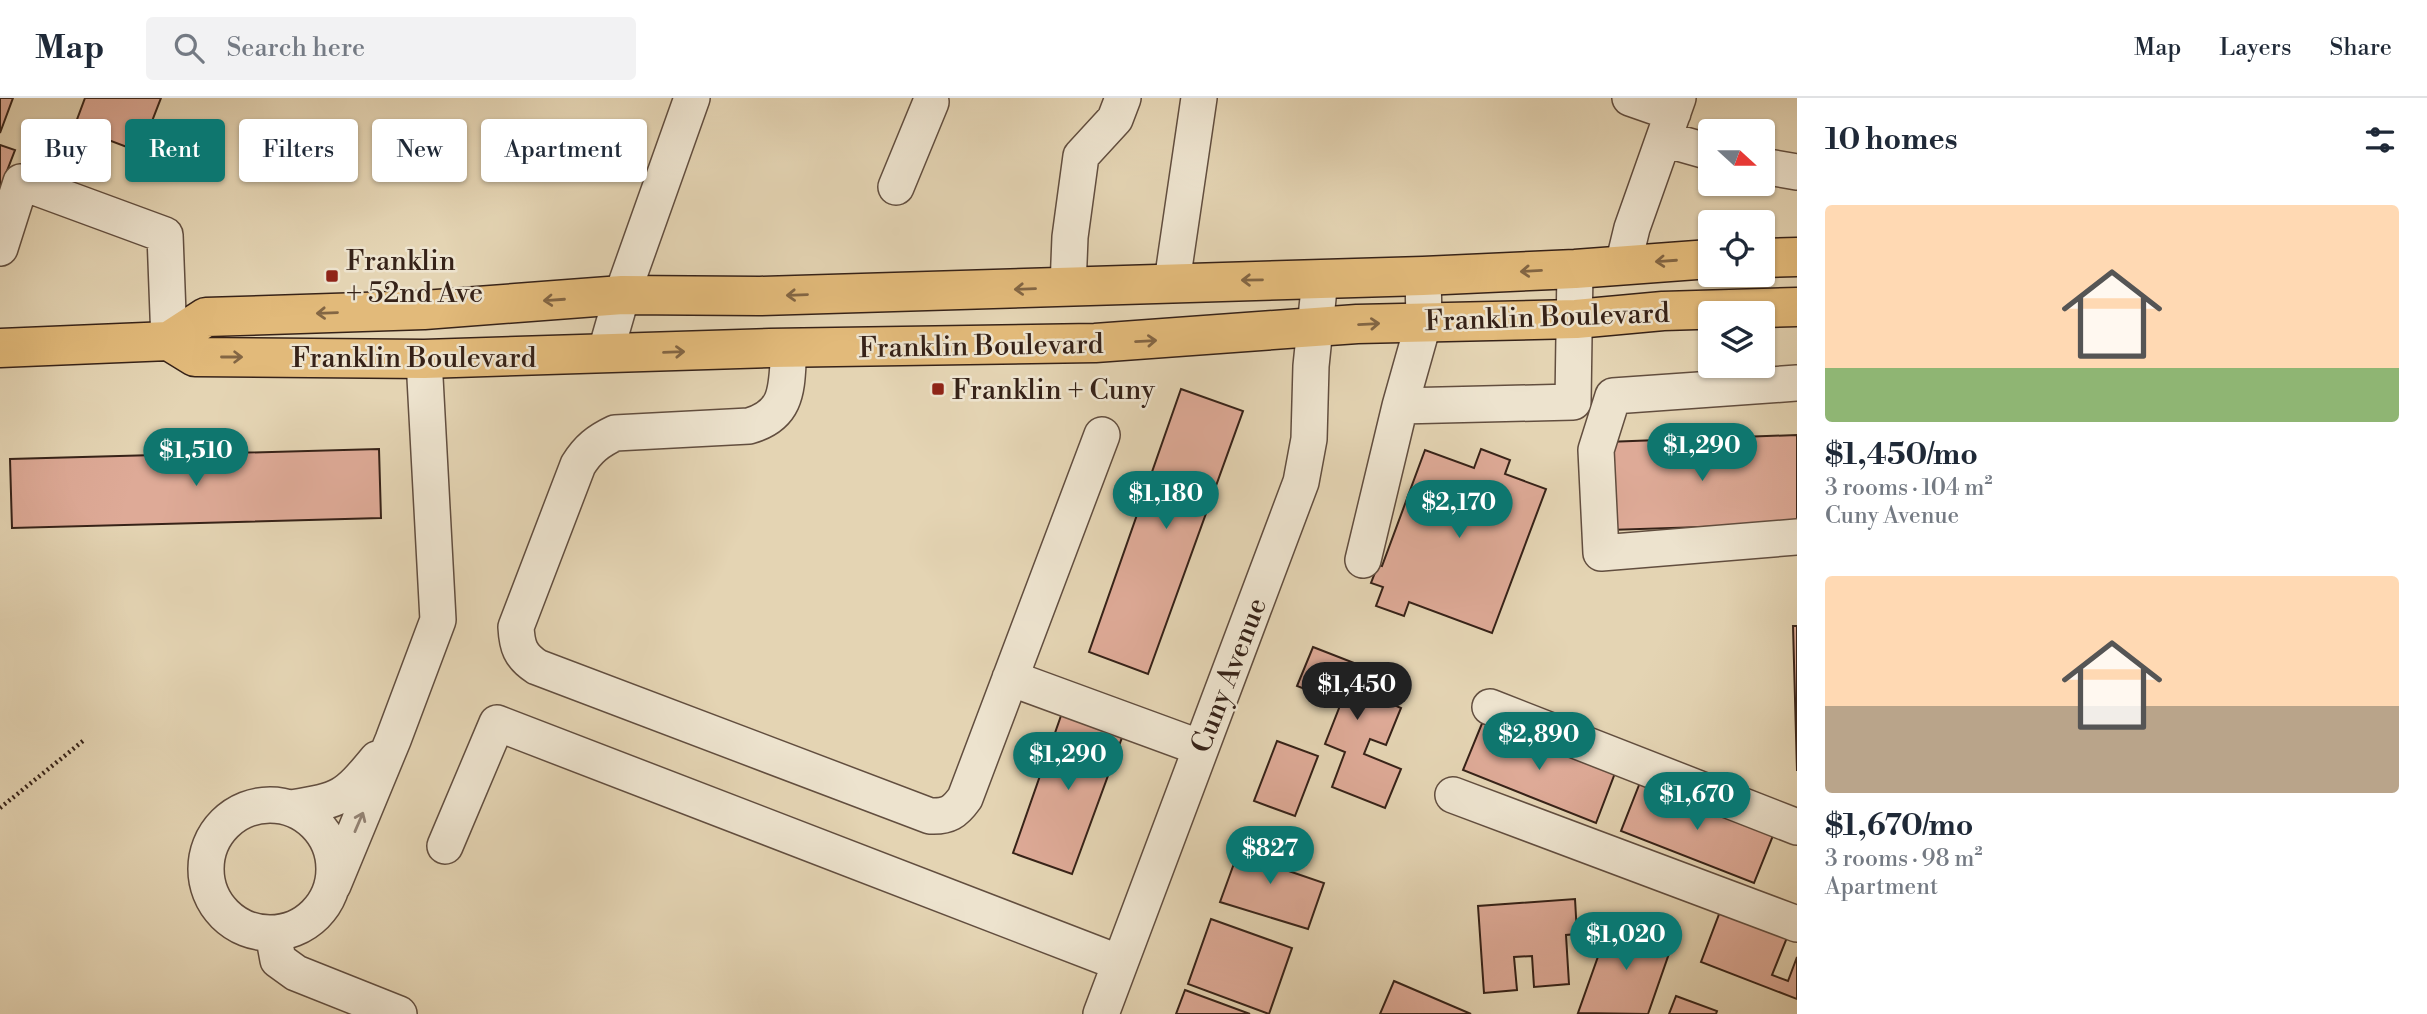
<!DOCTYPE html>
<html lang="en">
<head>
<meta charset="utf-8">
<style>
  body { margin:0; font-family:"Libre Bodoni",serif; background:#f2f2f3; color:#1f2937; height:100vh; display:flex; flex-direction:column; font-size:26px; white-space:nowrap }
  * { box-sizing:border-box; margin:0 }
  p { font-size:23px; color:#747a83 }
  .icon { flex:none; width:38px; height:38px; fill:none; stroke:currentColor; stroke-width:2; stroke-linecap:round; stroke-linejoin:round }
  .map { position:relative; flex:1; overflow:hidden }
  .details { display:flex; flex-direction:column; background:#fff; width:630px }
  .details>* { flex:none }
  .guide { position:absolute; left:21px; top:21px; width:665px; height:63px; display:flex; gap:14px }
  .needle { width:46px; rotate:111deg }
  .buttons { position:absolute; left:1698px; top:21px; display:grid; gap:14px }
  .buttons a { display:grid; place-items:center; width:77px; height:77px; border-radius:7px; background:#fff; box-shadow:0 2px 5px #0004; font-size:35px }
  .price { position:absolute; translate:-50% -60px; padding:0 16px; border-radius:24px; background:#0f766e; color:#fff; font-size:23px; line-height:46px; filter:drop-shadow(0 2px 4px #0008) }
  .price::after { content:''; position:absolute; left:50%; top:42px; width:21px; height:16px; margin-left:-10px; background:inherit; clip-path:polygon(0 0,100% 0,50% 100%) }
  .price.current { background:#222; color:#fff }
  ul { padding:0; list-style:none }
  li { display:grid; align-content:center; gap:14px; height:371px; padding:0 28px }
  li span { display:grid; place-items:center; height:217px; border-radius:7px; color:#555 }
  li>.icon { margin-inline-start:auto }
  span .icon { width:126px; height:126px; fill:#fffc; stroke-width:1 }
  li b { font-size:30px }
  h2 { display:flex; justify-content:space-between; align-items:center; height:84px; padding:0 28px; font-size:30px }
  .tag { padding:0 24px; border-radius:7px; background:#fff; box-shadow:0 2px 5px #0004; font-size:24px; line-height:63px }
  .tag.current { background:#0f766e; color:#fff }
  header { display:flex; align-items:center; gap:42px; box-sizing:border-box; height:98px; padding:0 35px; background:#fff; border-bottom:2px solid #e0e1e3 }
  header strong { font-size:33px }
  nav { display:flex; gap:38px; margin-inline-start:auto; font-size:24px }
  .search { width:490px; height:63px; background:#f2f2f3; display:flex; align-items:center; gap:18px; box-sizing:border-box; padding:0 24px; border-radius:7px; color:#747a83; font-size:26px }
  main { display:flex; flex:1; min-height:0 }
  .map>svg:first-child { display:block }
  .building { fill:#deaa97; stroke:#362218; stroke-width:2 }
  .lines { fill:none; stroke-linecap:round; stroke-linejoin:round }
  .minor-casing { stroke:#624e3f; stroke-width:38 }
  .major-casing { stroke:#362218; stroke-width:41 }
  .path { stroke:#362218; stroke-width:4.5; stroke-dasharray:2 3.5; stroke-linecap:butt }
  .minor { stroke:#ede3ce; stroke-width:35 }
  .major { stroke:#e2ba7a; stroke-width:38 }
  .oneway { stroke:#836644 }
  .oneway2 { stroke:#928273 }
  .poi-dot { fill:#8f2418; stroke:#ede3ce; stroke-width:2.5 }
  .labels { text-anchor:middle; stroke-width:5; stroke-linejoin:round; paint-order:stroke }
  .poi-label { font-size:28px; fill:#362218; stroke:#ede3ce; text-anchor:start }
  .street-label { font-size:28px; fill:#362218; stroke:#ede3ce }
</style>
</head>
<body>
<header>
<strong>Map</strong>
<div class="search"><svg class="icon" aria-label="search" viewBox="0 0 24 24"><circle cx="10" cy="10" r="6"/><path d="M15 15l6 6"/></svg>Search here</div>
<nav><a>Map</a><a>Layers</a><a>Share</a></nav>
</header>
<main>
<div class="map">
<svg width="1797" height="916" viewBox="0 0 1797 916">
  <rect width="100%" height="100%" fill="#e4d4b3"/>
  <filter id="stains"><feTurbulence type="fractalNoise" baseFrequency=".00286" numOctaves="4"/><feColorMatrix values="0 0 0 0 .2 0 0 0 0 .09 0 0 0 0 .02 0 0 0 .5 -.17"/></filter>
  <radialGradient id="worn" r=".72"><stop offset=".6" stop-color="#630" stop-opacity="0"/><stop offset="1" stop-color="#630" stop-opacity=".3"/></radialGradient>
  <!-- building -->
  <path class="building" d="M0,0H13L0,35Z
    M85,0H161L140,54L106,41L104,47L72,35Z
    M0,47L15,52L0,91Z
    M1181,291L1243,313L1148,576L1089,554Z
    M1797,337V426L1609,432L1606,344Z
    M379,351L381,420L12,430L10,361Z
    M1481,351L1510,362L1505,376L1546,391L1492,535L1409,504L1404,518L1376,508L1383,489L1371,485L1378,467L1382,468L1425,352L1474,370Z
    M1793,528H1797V673Z
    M1313,549L1403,584L1394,607L1401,610L1386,647L1370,641L1364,656L1401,671L1385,710L1332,689L1345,654L1325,646L1341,605L1297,588Z
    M1063,612L1124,634L1072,776L1013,755Z
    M1483,623L1615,675L1596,725L1463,672Z
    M1277,643L1318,658L1295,718L1254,703Z
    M1641,682L1774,735L1754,785L1621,733Z
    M1244,738L1286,752L1280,770L1324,785L1308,831L1220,804Z
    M1575,801L1577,836L1566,837L1569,886L1534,889L1532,858L1514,859L1517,892L1484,895L1478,808Z
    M1721,811L1788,837L1772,877L1788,883L1797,859V901L1701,864Z
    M1211,821L1292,850L1269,916L1188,886Z
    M1611,822L1673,844L1648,916L1578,915Z
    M1394,883L1471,916H1380Z
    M1185,892L1250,916H1176Z
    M1676,898L1717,913L1716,916H1669Z"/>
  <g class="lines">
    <!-- minor casing -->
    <g class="minor-casing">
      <path id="minor" d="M1630,0L1673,15
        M1664,41L1710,54
        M1762,68L1797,74
        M896,89L931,4
        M0,150L21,84L165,137L169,243
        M1623,167L1632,130L1678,0
        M1172,184L1199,0
        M1068,189L1070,139L1081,58L1115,21L1123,0
        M789,250C786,286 791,316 749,328L615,335C598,343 588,351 578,367L516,529C517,548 520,558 537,569L930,718C948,719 955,714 965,700L1102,337
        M605,256L622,197L692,0
        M1797,285L1613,298L1596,352L1601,455L1797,439
        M1400,308L1424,223L1423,178
        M1363,462L1400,308L1573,304L1575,171
        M1010,580L1201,650
        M1490,609L1797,729
        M1453,697L1797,826
        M206 771a64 64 0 1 1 128 0a64 64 0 1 1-128 0Z
        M291,710C341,702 345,700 377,661
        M445,748L497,625L1120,865
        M333,787L393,642L438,522L424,261
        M273,835L278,862L296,875L399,916
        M1101,916L1301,384L1309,341L1311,268L1320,181"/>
    </g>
    <!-- major casing -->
    <g class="major-casing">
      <path id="major" d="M1762,160L1797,159
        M169,243L195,259L424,261L770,250L1095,245L1357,226L1576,221L1663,213L1797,209
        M0,250L169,243L206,219L424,212L622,197L760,198L1423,178L1575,171L1710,161"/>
    </g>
    <!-- path -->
    <path class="path" d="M0,710L83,643"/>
    <!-- minor -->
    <use href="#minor" class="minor"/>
    <!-- major -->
    <use href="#major" class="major"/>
  </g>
  <!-- one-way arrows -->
  <defs><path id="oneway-shaft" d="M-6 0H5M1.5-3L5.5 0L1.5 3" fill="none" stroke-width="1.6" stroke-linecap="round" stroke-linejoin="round" transform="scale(1.75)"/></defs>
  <g class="oneway">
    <use href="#oneway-shaft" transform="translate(1666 163) rotate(176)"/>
    <use href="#oneway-shaft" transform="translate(1531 173) rotate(177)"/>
    <use href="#oneway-shaft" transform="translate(1252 182) rotate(179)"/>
    <use href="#oneway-shaft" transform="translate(1025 191) rotate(178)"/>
    <use href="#oneway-shaft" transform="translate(797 197) rotate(178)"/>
    <use href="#oneway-shaft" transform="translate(554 202) rotate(176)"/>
    <use href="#oneway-shaft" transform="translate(327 215) rotate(178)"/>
    <use href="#oneway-shaft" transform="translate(1369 226) rotate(-3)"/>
    <use href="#oneway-shaft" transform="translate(1146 243) rotate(-3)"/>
    <use href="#oneway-shaft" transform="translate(674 254) rotate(-2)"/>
    <use href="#oneway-shaft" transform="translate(232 259)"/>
  </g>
  <use class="oneway2" href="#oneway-shaft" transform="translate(359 724) rotate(-67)"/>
  <!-- markers -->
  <g class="poi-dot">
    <rect x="325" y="171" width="14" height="14" rx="3.5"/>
    <rect x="931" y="284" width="14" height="14" rx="3.5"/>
  </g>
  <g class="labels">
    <!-- poi labels -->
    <g class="poi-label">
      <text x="346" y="172">Franklin<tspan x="346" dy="32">+ 52nd Ave</tspan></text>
      <text x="952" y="301">Franklin + Cuny</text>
    </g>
    <!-- street labels -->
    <g class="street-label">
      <text transform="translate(1547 218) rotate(-2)" y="10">Franklin Boulevard</text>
      <text transform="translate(981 247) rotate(-1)" y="10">Franklin Boulevard</text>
      <text x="414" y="269">Franklin Boulevard</text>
      <text transform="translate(1228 577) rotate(-69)" y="10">Cuny Avenue</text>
    </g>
  </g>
  <rect width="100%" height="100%" filter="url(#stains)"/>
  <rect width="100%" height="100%" fill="url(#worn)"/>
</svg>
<div class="buttons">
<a><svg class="needle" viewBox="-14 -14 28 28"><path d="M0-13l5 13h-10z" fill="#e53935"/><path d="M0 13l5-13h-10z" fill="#747a83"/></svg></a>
<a><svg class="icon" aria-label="locate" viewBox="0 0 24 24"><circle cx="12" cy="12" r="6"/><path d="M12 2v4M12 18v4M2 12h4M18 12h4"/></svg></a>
<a><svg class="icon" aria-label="layers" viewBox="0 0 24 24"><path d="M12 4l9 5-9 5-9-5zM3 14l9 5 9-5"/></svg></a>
</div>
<b class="price" style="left:1702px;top:385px">$1,290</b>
<b class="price" style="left:196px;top:390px">$1,510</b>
<b class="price" style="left:1166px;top:433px">$1,180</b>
<b class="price" style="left:1459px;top:442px">$2,170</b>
<b class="price current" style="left:1357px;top:624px">$1,450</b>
<b class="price" style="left:1539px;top:674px">$2,890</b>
<b class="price" style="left:1068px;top:694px">$1,290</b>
<b class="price" style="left:1697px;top:734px">$1,670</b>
<b class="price" style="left:1270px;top:788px">$827</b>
<b class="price" style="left:1626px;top:874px">$1,020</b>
<div class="guide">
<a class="tag">Buy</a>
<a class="tag current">Rent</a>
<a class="tag">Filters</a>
<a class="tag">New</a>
<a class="tag">Apartment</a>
</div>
</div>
<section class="details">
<h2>10 homes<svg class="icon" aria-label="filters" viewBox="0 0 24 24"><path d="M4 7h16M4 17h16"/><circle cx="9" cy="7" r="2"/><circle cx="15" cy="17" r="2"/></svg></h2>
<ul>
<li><span style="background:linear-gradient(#ffd9b3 75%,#8fb573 0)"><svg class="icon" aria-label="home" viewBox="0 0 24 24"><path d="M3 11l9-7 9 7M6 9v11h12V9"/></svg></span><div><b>$1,450/mo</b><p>3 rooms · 104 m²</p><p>Cuny Avenue</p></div></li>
<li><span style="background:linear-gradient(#ffd9b3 60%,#b9a48a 0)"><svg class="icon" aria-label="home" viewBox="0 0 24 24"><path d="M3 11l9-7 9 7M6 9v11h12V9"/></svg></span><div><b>$1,670/mo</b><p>3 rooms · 98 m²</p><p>Apartment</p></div></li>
</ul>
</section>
</main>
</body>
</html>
